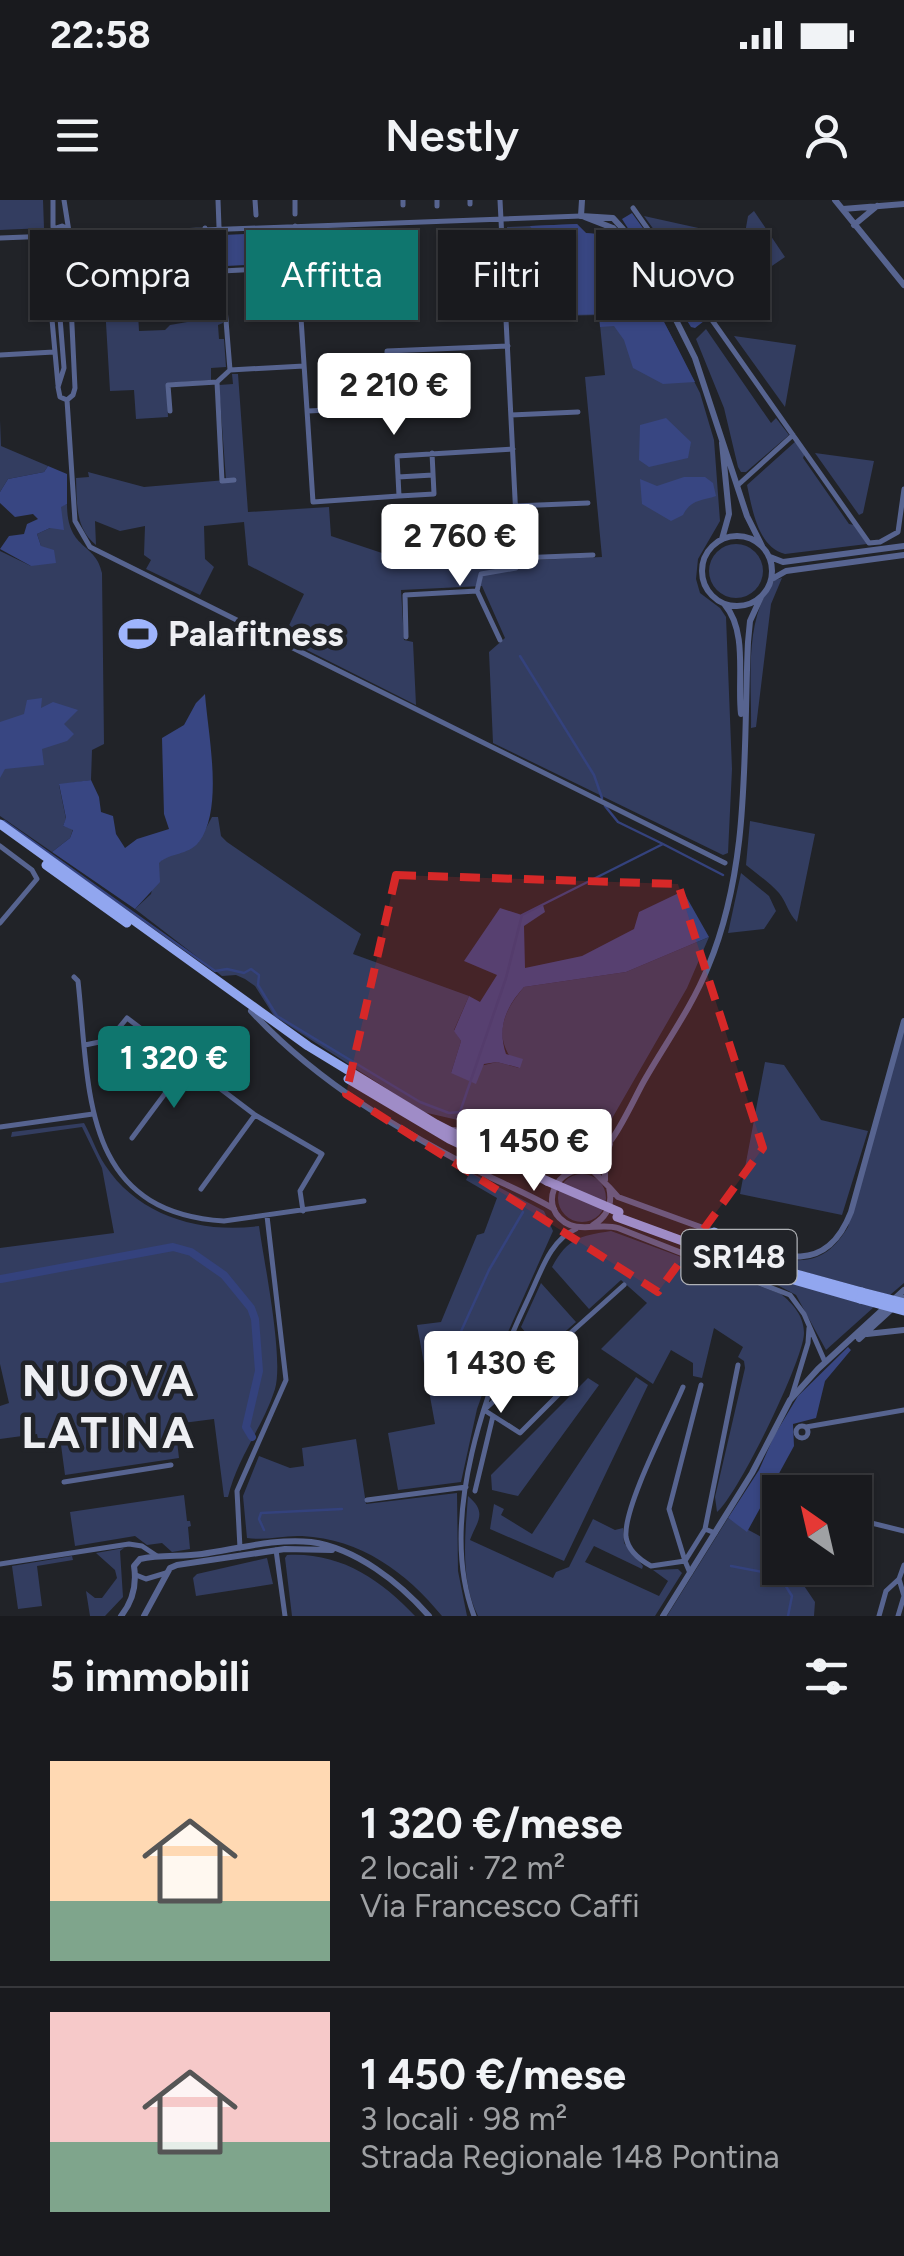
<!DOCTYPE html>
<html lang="it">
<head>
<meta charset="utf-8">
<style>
  body { margin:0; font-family:Figtree,sans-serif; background:#222327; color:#f1f3f6; height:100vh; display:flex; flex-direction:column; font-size:38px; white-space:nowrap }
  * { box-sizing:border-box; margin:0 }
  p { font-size:32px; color:#9fa1a4 }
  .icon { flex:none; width:55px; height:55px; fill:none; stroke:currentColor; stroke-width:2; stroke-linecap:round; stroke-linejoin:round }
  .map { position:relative; height:1416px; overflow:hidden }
  .side { display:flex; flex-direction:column; background:#191a1e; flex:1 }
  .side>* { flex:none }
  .guide { position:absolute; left:30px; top:30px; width:845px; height:90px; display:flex; gap:20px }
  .needle { width:65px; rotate:326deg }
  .tools { position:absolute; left:762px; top:1275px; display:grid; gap:20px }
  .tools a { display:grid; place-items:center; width:110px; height:110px; border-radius:0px; background:#191a1e; box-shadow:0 2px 8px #0004,0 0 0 2px #37383c; font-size:50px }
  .price { position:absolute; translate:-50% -85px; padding:0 22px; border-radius:10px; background:#fff; color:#222; font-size:32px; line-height:65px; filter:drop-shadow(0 2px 5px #0008) }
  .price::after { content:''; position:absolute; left:50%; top:60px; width:30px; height:22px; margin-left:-15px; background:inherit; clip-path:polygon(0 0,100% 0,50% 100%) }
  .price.active { background:#0f766e; color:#fff }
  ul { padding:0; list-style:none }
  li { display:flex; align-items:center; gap:30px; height:250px; padding:0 50px }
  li+li { border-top:2px solid #37383c }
  li span { display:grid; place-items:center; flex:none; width:280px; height:200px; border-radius:0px; color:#555 }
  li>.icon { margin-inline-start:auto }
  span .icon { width:120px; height:120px; fill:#fffc; stroke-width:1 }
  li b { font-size:42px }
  h2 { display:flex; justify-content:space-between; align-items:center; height:120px; padding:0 50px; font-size:42px }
  .pill { padding:0 35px; border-radius:0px; background:#191a1e; box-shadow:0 2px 8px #0004,0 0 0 2px #37383c; font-size:35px; line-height:90px }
  .pill.active { background:#0f766e; color:#fff }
  .status { display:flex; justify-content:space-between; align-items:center; height:70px; padding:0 50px; background:#191a1e; direction:ltr }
  .status svg { height:28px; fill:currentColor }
  header { display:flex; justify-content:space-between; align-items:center; height:130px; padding:0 50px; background:#191a1e; font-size:45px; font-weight:600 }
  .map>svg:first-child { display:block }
  .green { fill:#333d60 }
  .forest { fill:#384682 }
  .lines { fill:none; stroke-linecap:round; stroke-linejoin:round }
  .stream { stroke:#34427d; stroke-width:2.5 }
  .canal { stroke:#34427d; stroke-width:8 }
  .minor { stroke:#576490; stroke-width:5 }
  .tertiary { stroke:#576490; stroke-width:6 }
  .primary { stroke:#91a6ef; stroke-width:9 }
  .primary-bridge { stroke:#91a6ef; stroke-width:9 }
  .marked { fill:#d62828; fill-opacity:0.2; stroke:#d62828; stroke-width:8; stroke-dasharray:20 12; stroke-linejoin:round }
  .labels { text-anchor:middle; stroke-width:9; stroke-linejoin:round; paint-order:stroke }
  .shield { fill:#212328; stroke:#b0b2b6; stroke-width:2.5 }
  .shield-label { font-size:32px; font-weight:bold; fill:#eeeff3 }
  .poi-label { font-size:35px; font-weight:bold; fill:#eeeff3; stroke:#212328; text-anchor:start }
  .district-label { font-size:45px; font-weight:bold; letter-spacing:2.5px; fill:#eeeff3; stroke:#212328 }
</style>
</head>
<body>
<div class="status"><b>22:58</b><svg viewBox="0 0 49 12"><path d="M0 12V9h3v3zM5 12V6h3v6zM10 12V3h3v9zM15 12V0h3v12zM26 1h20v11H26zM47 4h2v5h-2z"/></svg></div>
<header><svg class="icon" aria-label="menu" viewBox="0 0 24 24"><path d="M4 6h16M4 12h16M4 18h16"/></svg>Nestly<svg class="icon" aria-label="person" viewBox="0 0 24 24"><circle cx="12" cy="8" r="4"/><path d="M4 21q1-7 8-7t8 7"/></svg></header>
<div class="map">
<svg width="904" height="1416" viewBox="0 0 904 1416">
  <rect width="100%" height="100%" fill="#212328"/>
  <!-- green -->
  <path class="green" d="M0,0H43L44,28L0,30Z
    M754,11L785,57L735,91L748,16Z
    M644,16L712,31L708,58L670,52Z
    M577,24L586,33L608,35L630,63L655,104L700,193L714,240L720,321L698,359L696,379L700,393L720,408L726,417L732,569L728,653L723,655L493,543L489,452L505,438L482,386L401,390L404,440L413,442L416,505L283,438L304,394L248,365L244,322L204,326L205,359L214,367L200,395L146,369L151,360L144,355L145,326L120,331L95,321L96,345C75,328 77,304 76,278L89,277L88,272L144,287L226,280L219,185L233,184L232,174H238L248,312L329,307L331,336L382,353L512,361L602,357L585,177L605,175L599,115L510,117L507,27Z
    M128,42H134L139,131L165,130L170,125L222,116L223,123L218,125L219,139H224L226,167L211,168V180L167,183L168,217L136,219L134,190L110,191L103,72L130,70Z
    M706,129L771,223L776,218L789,235L746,272H741L738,267L724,208L696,139Z
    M734,136L796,145L785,207Z
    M448,153L450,202H455L456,217L431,218L430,206L392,208L389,156Z
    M0,220L1,246L48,266L44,272L8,279L0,292Z
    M796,241L805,253L803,258L849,324L854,325L867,344L785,354C758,348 752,308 747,285Z
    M815,253L874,261L863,313L859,315Z
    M67,304C67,351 96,342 102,373L104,544L92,550L91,580L59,585L66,619L63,626L73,629L70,638L52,652L0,616V351L31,366L41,346L37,334L50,328L61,306Z
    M709 371a27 27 0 1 1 54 0a27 27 0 1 1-54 0Z
    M782,378L771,404L756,527L751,528C752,481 743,418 775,380Z
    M212,617H218L221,636L227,642L361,734L353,754L469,796L454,830L461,841L451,873L497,862L519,868C492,840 501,814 524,787L626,772L709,737L687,788L591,955L579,960L551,965L462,921L423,912L274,816L255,786L245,779L236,775L222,776L135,709L151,694L158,663L167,656L198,643Z
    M750,621L815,634L797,722C788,713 787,703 779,693C770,683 757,674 746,665Z
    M741,673L769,696L776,711L764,729L728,733Z
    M904,829V1083L890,1095L772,1063L734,1043C781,1058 817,1079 848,1027Z
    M765,862L784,865L821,920L868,931L842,1015L740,994Z
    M84,923C91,935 96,951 105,965C138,1016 201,1034 259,1026C264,1062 284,1158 275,1189C263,1227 237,1258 228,1297H224L214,1219L175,1224L179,1258L65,1275L61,1245L40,1248L37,1234L0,1239V1206L9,1203L0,1164V1048L114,1033L102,968L82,927L11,937L12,932Z
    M470,972L544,1011L553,1031L491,1170L477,1209L461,1282L398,1290L388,1233L435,1224L417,1125L441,1122L477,1035L484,1033L497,998L466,980Z
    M558 998a24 24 0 1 1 48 0a24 24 0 1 1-48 0Z
    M611,1031L781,1094C793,1104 804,1116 804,1133C804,1159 738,1295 717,1312L715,1297L745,1168L744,1161L738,1157L743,1147L714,1128L702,1178L693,1176V1163L671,1150L653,1184L601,1149L647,1103L621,1080L589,1109L552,1067C568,1038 579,1036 611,1031Z
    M771,1077L874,1107L826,1150L796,1095L770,1081Z
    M541,1083L576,1122L542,1152L521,1127Z
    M636,1177L648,1185L564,1361L490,1329L494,1304L504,1309L501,1315L532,1334Z
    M588,1178L599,1185L518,1296L492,1290L491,1275Z
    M356,1239L366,1304L457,1293L458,1371L467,1416H442C406,1372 361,1339 302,1336C284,1335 264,1341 247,1338L243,1296L259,1256L290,1268L304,1266L302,1248Z
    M184,1295L187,1321H190L191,1326L188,1327L190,1349L172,1352L162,1343L147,1345L135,1336L75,1346L70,1312Z
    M468,1296C488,1313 477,1321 470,1340L553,1378L556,1372L569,1367L593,1319L615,1330L623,1328L624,1343L643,1366L642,1369L594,1346L585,1362L659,1396L668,1381L653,1370L678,1369L682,1373L655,1416H478C460,1380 465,1336 468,1296Z
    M728,1318C751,1335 780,1337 780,1368H792L815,1402L814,1416H667Z
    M124,1348L120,1351L123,1397L105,1416H90L86,1391L95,1398H102L117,1378L115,1370L96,1353Z
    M287,1355C340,1352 380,1379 415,1416H292L285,1358Z
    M72,1356L73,1360L37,1366L42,1406L18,1409L12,1366Z
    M267,1358L273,1384L196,1396L193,1378L197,1374Z"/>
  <!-- forest -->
  <path class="forest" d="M632,13L708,118L695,128L691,127L622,19Z
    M577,24L586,33L608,35C644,80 669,131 695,182L663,184L633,168L624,140L614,126L600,127L599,114L570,115L568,93L557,85L554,38L538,39L530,26Z
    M289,32L290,63L226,66L223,35Z
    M325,32L327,69H334L336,109H331V95H318L317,72L302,73L301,33Z
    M666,218L691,242L688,258L649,267L639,260L640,225Z
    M48,266L67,274V304L61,307L64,330L50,328L37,334L41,346L54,350L56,363L31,366L0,349L9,336L24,334L27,324L38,319L33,314L15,317L0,303V292L8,279L44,272Z
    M684,277H705L713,283L716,296C702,301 691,299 683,315L671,321L642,304L640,279L657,286Z
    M205,494C208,535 224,608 199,642C187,656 171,652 159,663L160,682L135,709L52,652L70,638L73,630L63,626L66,618L59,584L91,580L99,597L101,612L113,616L116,634L125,648L137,639L169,629L164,614L162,538L184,525L196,503Z
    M42,498L41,508L53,502L78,510L64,524L74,534L67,541L42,549L44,565L5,569L0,578V522L24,514L27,500Z
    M683,691L709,737L626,772L524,787C506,807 497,827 506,854L523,859L520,868L497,862L484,864L476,884L451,873L461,841L454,831L469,796L480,802L497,775L464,761L500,708L522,715L543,705L545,712L524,726L525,768L582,756L634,729L639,712Z
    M848,1147L851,1150L825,1181L816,1218L793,1224L794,1246L747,1332L728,1318L759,1270L774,1236L798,1196Z"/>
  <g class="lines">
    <!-- stream -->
    <path class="stream" d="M520,456L594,575L602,598
      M4,621L215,771L227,769L244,773L251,769L259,775L258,785L277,816L420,902L449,913L460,912L506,778L522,715L663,644L618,622L605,606
      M663,644L723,675
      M437,1184L489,1070L523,1012
      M264,1330L259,1319L261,1313L342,1309
      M731,1366L779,1375L792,1396L788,1416"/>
    <!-- canal -->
    <path class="canal" d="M1,1079L173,1047L191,1052L224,1075L251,1108L255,1119L259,1171L246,1227L252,1237"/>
    <!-- minor -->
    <path class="minor" d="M53,0V27
      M64,0L70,38L62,45L54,42L51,36L53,29L62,26L68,29
      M218,0L219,27
      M255,0L256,15
      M295,0V14
      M403,0V5
      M437,0V6
      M470,0V4
      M500,0L518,358L593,355
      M633,8L869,343L880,342L898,332L904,289
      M295,26L313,302L399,296L397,256L513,249
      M205,28L209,74
      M70,35L581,16
      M0,38L51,36
      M54,42L64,168L58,187L60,197L67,200L75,321L90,347L725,663
      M54,72L48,76L58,185
      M0,155L54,152
      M230,170L304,166
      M67,200L73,195L75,188L68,42
      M170,211L168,185L217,182
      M308,211L388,207L387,151L508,146
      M511,215L578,212
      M398,277L433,275
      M234,280L222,281L217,182L230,170L222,71L298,67
      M738,285L793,235
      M399,296L434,294L432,253
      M515,306L588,303
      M406,437L405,395L477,391
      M500,440L477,391L481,374L516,368L518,358
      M0,646L32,670L37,679L0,723
      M74,777L78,781C90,889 80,1012 224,1021L364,1001
      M85,845L109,840L127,818L255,915L322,954L300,991L303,1011
      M0,927L93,914
      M132,938L187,864
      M201,989L255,915
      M738,1075L790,1095L804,1114L825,1162
      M547,1154L624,1085
      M544,1156L484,1210L520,1233L573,1180
      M683,1187C670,1218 623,1307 626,1337C628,1350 640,1360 651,1366L685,1361L669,1309L701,1185
      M791,1199L808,1143L809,1128
      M796 1232a6 6 0 1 1 12 0a6 6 0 1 1-12 0Z
      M806,1227L904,1210
      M64,1282L171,1265
      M475,1291L493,1216
      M367,1300L466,1287
      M855,1319L904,1331
      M705,1329L738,1165
      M772,1338L780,1337
      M240,1348L237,1291L286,1180L267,1016
      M276,1350L285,1416
      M0,1364L129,1344L142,1346L157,1356
      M690,1373L685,1361L705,1329L715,1333
      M136,1375L146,1379L166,1373
      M474,1416C437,1319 487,1185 529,1097C541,1072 550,1040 576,1029
      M879,1416L886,1391L899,1379L904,1365
      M898,1416L904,1396L899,1379"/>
    <!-- tertiary -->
    <path class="tertiary" d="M835,0L904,85
      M843,9L904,4
      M581,16L613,18L623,29L665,98L695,158L747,316L762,346
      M581,16L582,0
      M582,16L613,28L629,46
      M854,25L877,6
      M722,243L729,314L722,339
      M702 371a35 35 0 1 1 70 0a35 35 0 1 1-70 0Z
      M770,357L783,362L904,346
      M772,379L786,371L904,355
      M725,405C748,432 737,481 741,514
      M251,811C317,883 405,934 492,978C513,988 534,997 554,1009
      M454,930L483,938L551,969L568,971
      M583,968C612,951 628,910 644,881C665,844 692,807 708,767C751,664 743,551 748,442L750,421L761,397
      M605,980V958L610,944
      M609,987L618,997L714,1032
      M593,1025C608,1016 613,1004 609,987L592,970C554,963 536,1010 570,1025C584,1031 602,1023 618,1028L730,1072
      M731,1038C781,1058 826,1076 851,1012L904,821
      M867,1134L904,1130
      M859,1139L904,1098
      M121,1416C133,1401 137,1385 134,1366L140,1359C160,1354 181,1357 202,1354C237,1349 276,1338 311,1342C356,1348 400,1383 429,1416
      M144,1416L170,1368L177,1365L285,1349L332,1350
      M663,1416L752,1273L790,1200L818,1169L904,1090"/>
    <!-- primary -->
    <path class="primary" d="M0,624L308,846L436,924L547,981
      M46,665L127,723
      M348,879L449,939L491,959
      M617,1017L773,1074L860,1099
      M714,1032L779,1070
      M778,1069L862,1092
      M730,1072L765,1074"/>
    <!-- primary-bridge -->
    <path class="primary-bridge" d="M547,981L619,1012
      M862,1092L904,1103
      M860,1099L904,1111"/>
  </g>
  <!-- marked area -->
  <path class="marked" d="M396,675L678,684L763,948L658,1092L346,894Z"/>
  <!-- icons -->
  <defs>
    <g id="stadium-bare" transform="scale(3)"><path d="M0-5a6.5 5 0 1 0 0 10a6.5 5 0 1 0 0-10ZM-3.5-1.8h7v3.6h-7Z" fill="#9eb4fd" stroke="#212328" stroke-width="2.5" paint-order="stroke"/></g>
  </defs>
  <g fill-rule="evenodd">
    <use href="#stadium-bare" x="138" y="434"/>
  </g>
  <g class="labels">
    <!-- shield labels -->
    <rect class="shield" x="681.5" y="1030" width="115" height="54" rx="8"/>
    <g class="shield-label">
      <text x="739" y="1068">SR148</text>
    </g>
    <!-- poi labels -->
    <g class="poi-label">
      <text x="168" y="446">Palafitness</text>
    </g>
    <!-- district labels -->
    <g class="district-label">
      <text x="109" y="1196">NUOVA<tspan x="109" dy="52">LATINA</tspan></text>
    </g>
  </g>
</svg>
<div class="tools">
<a><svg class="needle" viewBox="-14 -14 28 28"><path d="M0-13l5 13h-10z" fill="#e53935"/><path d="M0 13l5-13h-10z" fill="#9fa1a4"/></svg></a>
</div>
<b class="price" style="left:394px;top:238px">2 210 €</b>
<b class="price" style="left:460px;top:389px">2 760 €</b>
<b class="price active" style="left:174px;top:911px">1 320 €</b>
<b class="price" style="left:534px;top:994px">1 450 €</b>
<b class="price" style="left:501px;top:1216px">1 430 €</b>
<div class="guide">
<a class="pill">Compra</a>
<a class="pill active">Affitta</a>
<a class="pill">Filtri</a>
<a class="pill">Nuovo</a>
</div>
</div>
<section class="side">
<h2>5 immobili<svg class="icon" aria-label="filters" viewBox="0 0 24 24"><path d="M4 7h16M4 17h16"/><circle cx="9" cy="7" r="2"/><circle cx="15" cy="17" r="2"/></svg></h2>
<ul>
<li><span style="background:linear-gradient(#ffd9b3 70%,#7fa58c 0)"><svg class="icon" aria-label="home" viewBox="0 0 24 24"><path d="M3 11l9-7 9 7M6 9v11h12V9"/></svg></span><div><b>1 320 €/mese</b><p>2 locali · 72 m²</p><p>Via Francesco Caffi</p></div></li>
<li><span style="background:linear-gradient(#f6c9c9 65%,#7fa58c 0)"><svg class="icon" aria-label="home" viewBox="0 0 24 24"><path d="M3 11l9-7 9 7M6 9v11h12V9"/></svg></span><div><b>1 450 €/mese</b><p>3 locali · 98 m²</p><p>Strada Regionale 148 Pontina</p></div></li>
</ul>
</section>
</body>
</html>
